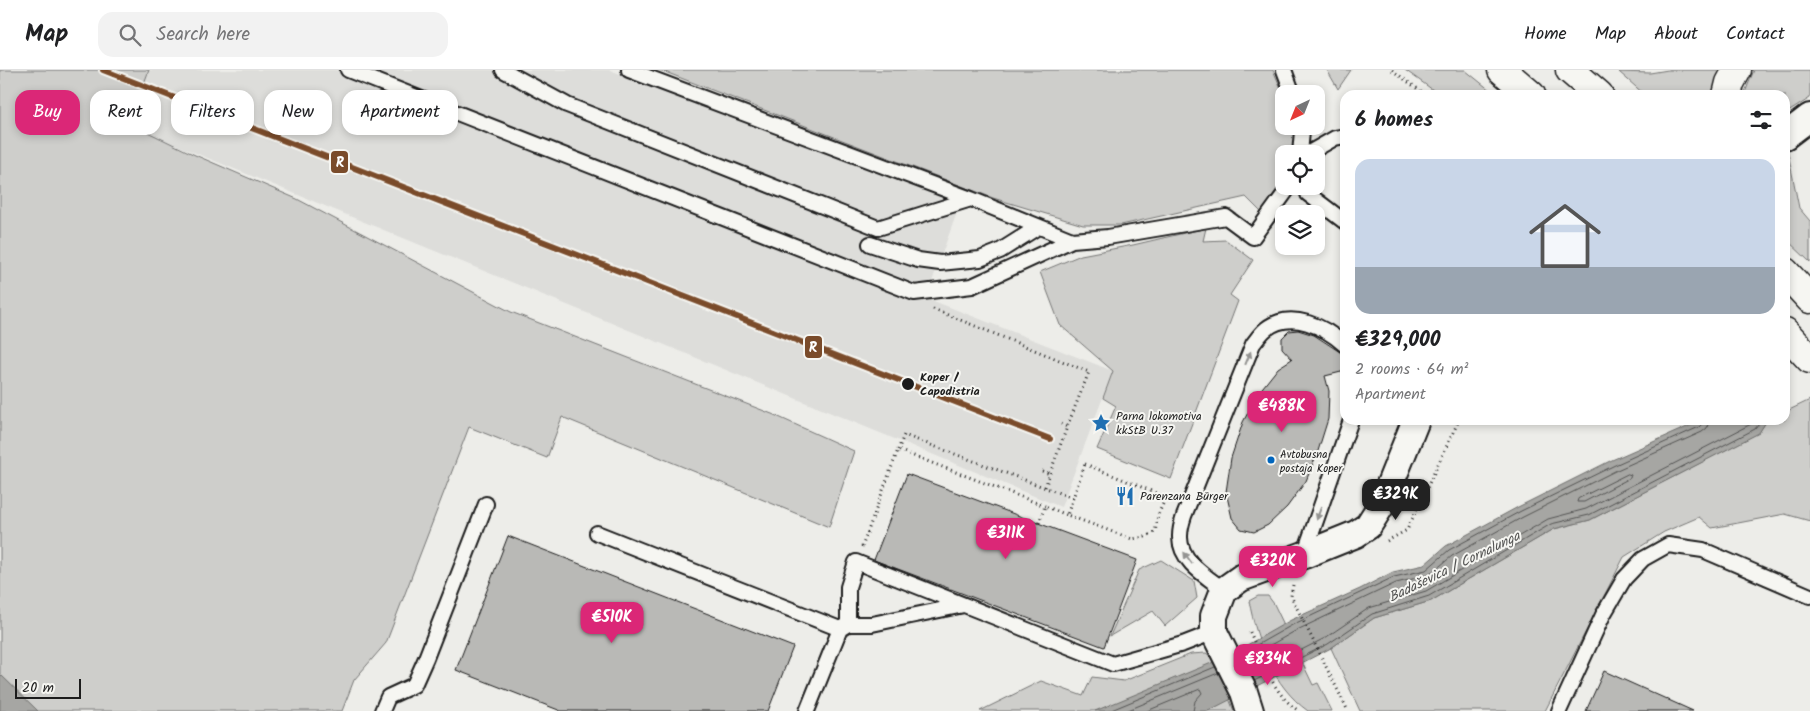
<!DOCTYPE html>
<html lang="en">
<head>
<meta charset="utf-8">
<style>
  body { margin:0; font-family:Kalam,sans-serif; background:#f2f2f2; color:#202124; height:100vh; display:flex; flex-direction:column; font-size:19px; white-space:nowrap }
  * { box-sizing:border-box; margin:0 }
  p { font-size:16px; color:#757577 }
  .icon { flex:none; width:28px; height:28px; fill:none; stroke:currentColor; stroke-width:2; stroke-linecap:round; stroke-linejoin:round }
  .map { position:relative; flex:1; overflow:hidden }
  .panel { position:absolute; left:1340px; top:20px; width:450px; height:335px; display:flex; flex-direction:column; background:#fff; border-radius:15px; box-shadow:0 2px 8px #0003 }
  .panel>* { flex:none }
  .banner { position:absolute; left:15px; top:20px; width:475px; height:45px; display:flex; gap:10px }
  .needle { width:32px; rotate:223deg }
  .fabs { position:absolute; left:1275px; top:15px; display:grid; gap:10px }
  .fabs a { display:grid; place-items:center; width:50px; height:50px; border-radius:10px; background:#fff; box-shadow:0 2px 8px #0003; font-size:25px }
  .scale { position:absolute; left:15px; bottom:12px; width:66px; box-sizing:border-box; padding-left:5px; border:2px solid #1c1c1c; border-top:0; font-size:14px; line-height:18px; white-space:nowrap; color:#1c1c1c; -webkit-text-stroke:4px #f6f6f2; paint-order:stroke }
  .price { position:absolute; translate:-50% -42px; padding:0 11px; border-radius:10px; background:#db2777; color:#fff; font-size:16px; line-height:32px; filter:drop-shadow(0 1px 2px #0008) }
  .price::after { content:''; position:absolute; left:50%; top:30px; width:15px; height:11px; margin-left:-8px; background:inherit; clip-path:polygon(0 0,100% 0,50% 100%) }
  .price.current { background:#222; color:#fff }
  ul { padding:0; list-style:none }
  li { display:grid; align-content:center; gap:10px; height:265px; padding:0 15px }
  li span { display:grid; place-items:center; height:155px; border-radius:15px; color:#555 }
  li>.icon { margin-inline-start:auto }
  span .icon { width:90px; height:90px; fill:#fffc; stroke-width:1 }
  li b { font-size:21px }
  h2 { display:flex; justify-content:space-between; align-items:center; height:60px; padding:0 15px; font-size:21px }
  .chip { padding:0 18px; border-radius:15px; background:#fff; box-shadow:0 2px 8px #0003; font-size:18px; line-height:45px }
  .chip.current { background:#db2777; color:#fff }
  header { display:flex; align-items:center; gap:30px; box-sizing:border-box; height:70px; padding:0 25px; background:#fff; border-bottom:1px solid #e0e0e0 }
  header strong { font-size:24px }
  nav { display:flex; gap:28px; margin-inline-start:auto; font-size:18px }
  .search { width:350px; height:45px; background:#f2f2f2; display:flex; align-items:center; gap:12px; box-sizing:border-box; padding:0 18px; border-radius:15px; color:#757577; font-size:19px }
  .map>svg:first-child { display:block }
  .built { fill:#ddddda }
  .green { fill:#cececb; stroke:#757574 }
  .water { fill:#a6a6a3; stroke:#6f6f6d }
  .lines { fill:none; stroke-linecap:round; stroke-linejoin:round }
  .shore { stroke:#535352; stroke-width:1 }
  .building { fill:#b9b9b6; stroke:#1c1c1c }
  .service-casing { stroke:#1c1c1c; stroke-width:18 }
  .minor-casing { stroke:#1c1c1c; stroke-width:30 }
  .trunk-casing { stroke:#1c1c1c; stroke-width:31 }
  .path { stroke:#1c1c1c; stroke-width:3; stroke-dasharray:1 4; stroke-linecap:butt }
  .service { stroke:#f6f6f2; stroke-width:14 }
  .minor { stroke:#f6f6f2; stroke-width:26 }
  .trunk { stroke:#f6f6f2; stroke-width:28 }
  .rail-1-casing { stroke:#f6f6f2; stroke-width:10 }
  .rail-1 { stroke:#7a4b2a; stroke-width:6 }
  .oneway { fill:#949492 }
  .stop-dot { fill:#1c1c1c; stroke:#f6f6f2; stroke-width:2 }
  .bus-dot { fill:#0065bd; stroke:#f6f6f2; stroke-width:2 }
  .labels { text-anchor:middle; stroke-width:4; stroke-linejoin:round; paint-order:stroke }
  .bus-label { font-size:11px; fill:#1c1c1c; stroke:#f6f6f2; text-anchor:start }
  .stop-label { font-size:12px; font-weight:bold; fill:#1c1c1c; stroke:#f6f6f2; text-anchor:start }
  .poi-label { font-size:12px; fill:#1c1c1c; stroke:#f6f6f2; text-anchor:start }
  .water-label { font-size:14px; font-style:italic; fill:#535352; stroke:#f6f6f2 }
  .line-badge { stroke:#f6f6f2; stroke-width:2 }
  .badge-label { font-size:14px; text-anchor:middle; font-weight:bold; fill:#fff }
</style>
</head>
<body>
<header>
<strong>Map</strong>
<div class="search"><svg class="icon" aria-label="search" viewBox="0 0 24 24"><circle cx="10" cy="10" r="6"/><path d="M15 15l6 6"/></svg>Search here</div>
<nav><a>Home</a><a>Map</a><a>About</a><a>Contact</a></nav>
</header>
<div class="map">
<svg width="1810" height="641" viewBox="0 0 1810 641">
  <rect width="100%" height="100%" fill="#edede9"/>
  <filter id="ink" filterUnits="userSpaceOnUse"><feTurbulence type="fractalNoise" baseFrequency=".02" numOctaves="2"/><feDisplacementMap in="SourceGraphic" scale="10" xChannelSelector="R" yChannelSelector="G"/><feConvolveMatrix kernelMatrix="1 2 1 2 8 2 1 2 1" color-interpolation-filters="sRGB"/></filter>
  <g filter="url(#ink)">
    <!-- built -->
    <path class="built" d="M149,0H610L960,134L926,228L1113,301L1061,437L127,55Z"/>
    <!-- green -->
    <path class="green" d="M0,0H149L129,53L195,85L297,129L511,242L772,344L854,381L829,457L562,347L547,388L469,357L386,573L354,610L342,641H0Z
      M660,0H1273L1284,25V56H1295V77L1293,84H1284V112L1261,142L1246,127L1121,155H1083L993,128Z
      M1327,0H1351L1338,19Z
      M1405,0H1465L1496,25H1440Z
      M1668,0H1722L1716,25H1645L1619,2L1650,3Z
      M1754,0H1810V28L1785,44V25H1744Z
      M1787,78L1799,138L1810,151V192L1785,168V80Z
      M1206,158L1203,171L1226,170L1253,190L1230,225L1238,231L1171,409L1097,379L1116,336L1103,328L1113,301L1060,255L1040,202L1081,185L1133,175Z
      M1810,330V451L1785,444L1712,458L1699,447L1664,462L1624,487L1545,641H1360L1331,578L1374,548L1431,531L1554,459L1590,450L1758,363L1767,351L1785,350V342Z
      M1161,490L1194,511L1197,528L1165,556L1153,541L1110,566L1139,500Z
      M1258,526H1268L1274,534L1313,615L1318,613L1332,641H1308C1273,616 1257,572 1249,531Z
      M1206,583L1213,588L1234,641H980L1041,611L1083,626L1092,607L1124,611L1191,584Z"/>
    <!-- water -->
    <path class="water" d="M1703,350H1767L1759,363L1590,450L1554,459L1431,531L1374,548L1331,578L1208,641H1095L1226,587L1291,550L1360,519L1393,502L1424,495L1446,476L1518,437L1612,390Z
      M0,604L38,641H0Z"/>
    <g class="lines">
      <!-- shore -->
      <path class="shore" d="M1628,404L1631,405L1630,408L1584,432H1577L1578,429Z
        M1241,584L1294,554L1394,507L1426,500L1449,480L1521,441L1615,395L1699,357L1702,354L1703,350
        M1244,590L1297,560L1396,513L1429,505L1452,486L1523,447L1617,400L1702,362L1707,358L1709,350
        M1252,605L1325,568L1369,538L1426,521L1548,449L1586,439L1751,354L1754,350
        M1254,611L1328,574L1372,544L1429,526L1551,454L1589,445L1755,359L1762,350
        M1109,641L1215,597
        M1126,641L1218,603
        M1147,641L1200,619L1202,623L1195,631L1193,641"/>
    </g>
    <!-- building -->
    <path class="building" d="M1298,260L1314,265L1340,282L1345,284V301L1325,306L1329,321L1328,349L1318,381L1306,411L1287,437L1268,455L1254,462L1241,459L1232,448L1226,422L1231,388L1243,352L1259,322L1278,298L1292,289L1282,278V268L1289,261Z
      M907,404L1137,490L1104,577L874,490Z
      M508,466L793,577L768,641H561L456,600Z
      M1604,601L1693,641H1586Z"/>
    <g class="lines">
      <!-- service casing -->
      <g class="service-casing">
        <path id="service" d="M348,0L914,223L972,216L1072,170L1108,167L1226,147L1253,167L1290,116
          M503,0L567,35L878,158L971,129L1072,170
          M629,0L971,129
          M1284,0L1293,24
          M1300,84L1302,61L1301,56
          M1307,84L1335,68L1345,66
          M1308,124L1345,152
          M870,174L918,190L940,193L980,189L1000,181L1038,157
          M597,463L840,559
          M1304,485L1351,350
          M1224,520C1207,507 1179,491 1180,466C1180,460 1182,452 1184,446L1253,274C1257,269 1261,263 1266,259C1291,239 1325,257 1345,275
          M848,554V517L856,492L1113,594L1183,574L1214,562
          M382,641L388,627L414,615L426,588L486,434
          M807,641L840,559L848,554H872L964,535
          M1559,641L1603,545L1624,509L1643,489L1668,475L1703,480L1810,526"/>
      </g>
      <!-- minor casing -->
      <g class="minor-casing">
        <path id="minor" d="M1785,66L1810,47
          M1250,641L1244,622L1214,562V546L1224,520L1241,508L1304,485L1356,464L1368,456L1382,434L1416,350"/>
      </g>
      <!-- trunk casing -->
      <g class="trunk-casing">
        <path id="trunk" d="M1502,0L1531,25
          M1570,0L1599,25
          M1727,25L1730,13L1737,0
          M1785,202L1810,229
          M1785,262L1810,289"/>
      </g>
      <!-- path -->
      <path class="path" d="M1392,0L1426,25
        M933,239L1089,302L1067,357
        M898,380L904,365L1073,428
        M1085,394L1166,427L1158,445L1155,462L1145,467L1132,469L1067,445Z
        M1042,401L1050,404
        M1045,417L1067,357L1061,354
        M1039,453L1045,436L1067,445
        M1387,471L1407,460L1459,350
        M862,477L898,380L1045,436
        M1293,515L1291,526L1348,641
        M1250,562C1262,589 1273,625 1299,641"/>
      <!-- service -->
      <use href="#service" class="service"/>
      <!-- minor -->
      <use href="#minor" class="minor"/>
      <!-- trunk -->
      <use href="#trunk" class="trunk"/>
      <!-- rail-1 casing -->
      <g class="rail-1-casing">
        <path id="rail-1" d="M103,0L1050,369"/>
      </g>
      <!-- rail-1 -->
      <use href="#rail-1" class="rail-1"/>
    </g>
    <!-- one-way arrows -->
    <defs><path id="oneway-solid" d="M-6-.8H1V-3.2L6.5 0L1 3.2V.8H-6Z" transform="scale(1.25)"/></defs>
    <g class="oneway">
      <use href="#oneway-solid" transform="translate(1248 288) rotate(-68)"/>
      <use href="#oneway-solid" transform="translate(1319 443) rotate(110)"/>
      <use href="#oneway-solid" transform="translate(1188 488) rotate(-126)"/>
    </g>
  </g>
  <!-- icons -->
  <defs>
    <g id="sight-bare" transform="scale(1.5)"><path d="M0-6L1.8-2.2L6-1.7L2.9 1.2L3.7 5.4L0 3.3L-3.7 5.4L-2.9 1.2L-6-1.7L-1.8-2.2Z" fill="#1f6fb2" stroke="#f6f6f2" stroke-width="2.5" paint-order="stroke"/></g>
    <g id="restaurant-bare" transform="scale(1.5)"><path d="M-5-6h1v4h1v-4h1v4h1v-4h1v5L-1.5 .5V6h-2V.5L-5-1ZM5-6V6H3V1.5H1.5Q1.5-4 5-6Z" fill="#1f6fb2" stroke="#f6f6f2" stroke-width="2.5" paint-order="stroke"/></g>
  </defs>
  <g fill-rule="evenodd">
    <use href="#sight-bare" x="1101" y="353"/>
    <use href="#restaurant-bare" x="1125" y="426"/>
  </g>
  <!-- markers -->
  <circle class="stop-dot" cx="908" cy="314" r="7"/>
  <circle class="bus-dot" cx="1271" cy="390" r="4.5"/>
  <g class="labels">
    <!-- bus labels -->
    <g class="bus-label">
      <text x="1280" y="388">Avtobusna<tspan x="1280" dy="14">postaja Koper</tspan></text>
    </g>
    <!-- stop labels -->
    <g class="stop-label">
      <text x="920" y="311">Koper /<tspan x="920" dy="14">Capodistria</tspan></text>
    </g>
    <!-- poi labels -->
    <g class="poi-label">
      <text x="1116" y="350">Parna lokomotiva<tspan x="1116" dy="14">kkStB U.37</tspan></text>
      <text x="1140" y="430">Parenzana Bürger</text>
    </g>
    <!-- water labels -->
    <g class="water-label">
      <text transform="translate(1454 496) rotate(-26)" y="5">Badaševica / Cornalunga</text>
    </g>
  </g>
  <g class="line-badge">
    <rect x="330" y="80" width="19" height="24" rx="5" fill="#7a4b2a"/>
    <rect x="804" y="265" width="19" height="24" rx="5" fill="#7a4b2a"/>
  </g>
  <g class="badge-label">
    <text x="340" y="97">R</text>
    <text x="813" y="282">R</text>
  </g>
</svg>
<div class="fabs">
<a><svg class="needle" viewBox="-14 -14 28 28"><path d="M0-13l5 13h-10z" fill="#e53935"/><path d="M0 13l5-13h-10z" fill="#757577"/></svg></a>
<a><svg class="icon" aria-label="locate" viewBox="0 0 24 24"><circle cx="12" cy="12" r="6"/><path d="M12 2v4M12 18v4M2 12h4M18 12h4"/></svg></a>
<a><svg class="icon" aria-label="layers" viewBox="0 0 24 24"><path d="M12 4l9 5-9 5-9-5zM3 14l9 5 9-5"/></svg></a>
</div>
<div class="scale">20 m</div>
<b class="price" style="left:1282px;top:363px">€488K</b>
<b class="price current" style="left:1396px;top:451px">€329K</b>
<b class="price" style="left:1006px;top:490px">€311K</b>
<b class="price" style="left:1273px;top:518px">€320K</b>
<b class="price" style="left:612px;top:574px">€510K</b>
<b class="price" style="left:1268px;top:616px">€834K</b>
<div class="banner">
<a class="chip current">Buy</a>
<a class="chip">Rent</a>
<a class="chip">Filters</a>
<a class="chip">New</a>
<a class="chip">Apartment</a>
</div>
<section class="panel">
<h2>6 homes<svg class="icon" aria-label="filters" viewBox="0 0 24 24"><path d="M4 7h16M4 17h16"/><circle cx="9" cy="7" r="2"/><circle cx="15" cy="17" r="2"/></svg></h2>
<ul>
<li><span style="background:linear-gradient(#c9d6e8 70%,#9aa5b1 0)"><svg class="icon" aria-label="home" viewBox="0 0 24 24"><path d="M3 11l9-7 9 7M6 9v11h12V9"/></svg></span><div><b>€329,000</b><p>2 rooms · 64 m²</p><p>Apartment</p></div></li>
</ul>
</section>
</div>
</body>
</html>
